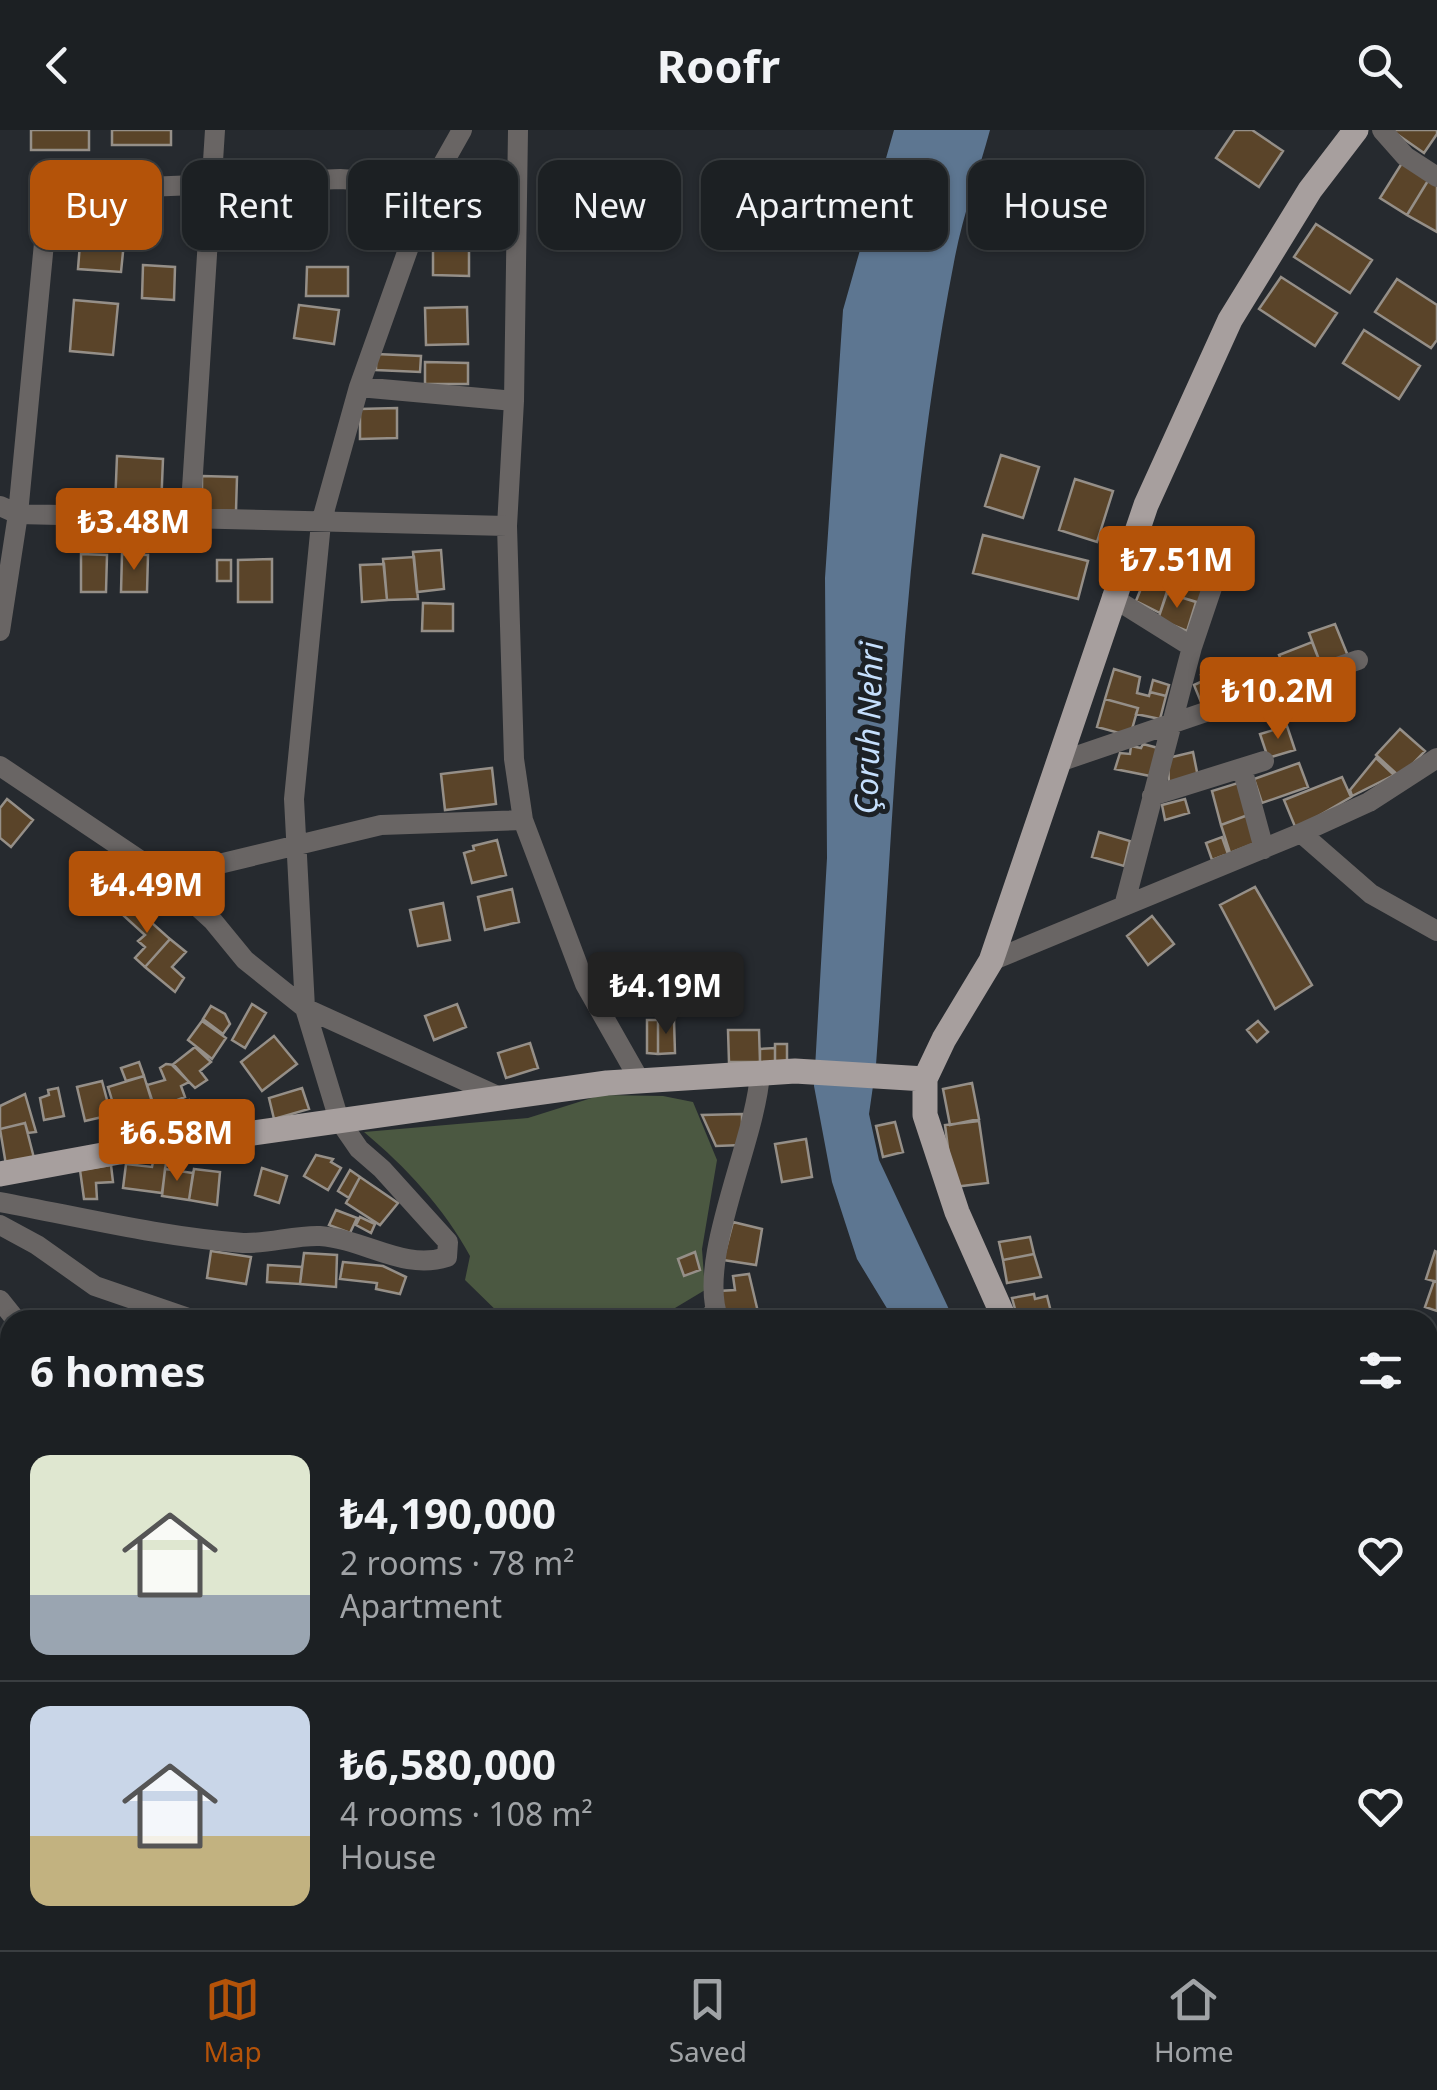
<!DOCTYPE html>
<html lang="en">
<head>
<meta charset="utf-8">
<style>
  body { margin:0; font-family:"Noto Sans",sans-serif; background:#292d30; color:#f1f3f6; height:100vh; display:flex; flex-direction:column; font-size:38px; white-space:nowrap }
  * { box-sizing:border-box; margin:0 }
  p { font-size:32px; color:#a0a3a6 }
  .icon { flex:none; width:55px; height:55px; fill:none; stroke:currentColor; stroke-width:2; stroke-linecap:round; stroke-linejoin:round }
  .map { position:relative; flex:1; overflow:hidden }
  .sheet { position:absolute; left:0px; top:1180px; width:1438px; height:640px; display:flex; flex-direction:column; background:#1c2023; border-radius:30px 30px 0 0; box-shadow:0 2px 8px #0004,0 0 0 2px #3a3e41 }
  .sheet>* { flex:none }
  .banner { position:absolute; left:30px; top:30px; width:1378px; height:90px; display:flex; gap:20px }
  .price { position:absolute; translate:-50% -85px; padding:0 22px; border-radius:10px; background:#b45309; color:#fff; font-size:32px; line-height:65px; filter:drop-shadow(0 2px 5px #0008) }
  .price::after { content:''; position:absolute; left:50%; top:60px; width:30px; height:22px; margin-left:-15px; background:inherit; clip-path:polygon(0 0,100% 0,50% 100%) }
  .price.on { background:#222; color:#fff }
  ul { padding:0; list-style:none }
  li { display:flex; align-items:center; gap:30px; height:250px; padding:0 30px }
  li+li { border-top:2px solid #3a3e41 }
  li span { display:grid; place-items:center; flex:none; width:280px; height:200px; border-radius:20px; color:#555 }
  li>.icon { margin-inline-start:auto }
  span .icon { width:120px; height:120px; fill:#fffc; stroke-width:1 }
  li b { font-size:42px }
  h2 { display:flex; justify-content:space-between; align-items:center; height:120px; padding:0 30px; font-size:42px }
  .chip { padding:0 35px; border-radius:20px; background:#1c2023; box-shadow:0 2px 8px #0004,0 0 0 2px #3a3e41; font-size:35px; line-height:90px }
  .chip.on { background:#b45309; color:#fff }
  header { display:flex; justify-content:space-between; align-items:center; height:130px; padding:0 30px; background:#1c2023; font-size:45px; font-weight:700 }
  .tab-bar { display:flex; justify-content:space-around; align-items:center; height:140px; border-top:2px solid #3a3e41; background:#1c2023; font-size:28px; color:#a0a3a6 }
  .tab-bar a { display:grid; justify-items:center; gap:5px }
  .tab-bar .on { color:#b45309 }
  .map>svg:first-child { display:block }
  .green { fill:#4b5841 }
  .water { fill:#5d7691 }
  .building { fill:#5a4429; stroke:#958f88; stroke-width:2.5 }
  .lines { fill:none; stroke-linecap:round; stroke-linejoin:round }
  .minor { stroke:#696564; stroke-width:20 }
  .major { stroke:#a79f9e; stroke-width:25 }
  .labels { text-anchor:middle; stroke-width:10; stroke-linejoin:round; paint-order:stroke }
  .water-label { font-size:32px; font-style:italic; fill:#c5dffc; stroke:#1c2126 }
</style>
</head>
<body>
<header><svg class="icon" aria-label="back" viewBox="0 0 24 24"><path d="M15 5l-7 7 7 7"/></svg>Roofr<svg class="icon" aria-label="search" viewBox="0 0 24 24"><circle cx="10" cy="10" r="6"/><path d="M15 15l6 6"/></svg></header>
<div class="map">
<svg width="1437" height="1820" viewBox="0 0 1437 1820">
  <rect width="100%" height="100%" fill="#262a2f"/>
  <!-- green -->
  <path class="green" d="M601,965L663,966L693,972L717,1030L702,1119L705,1160L665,1184L666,1190H506L465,1150L470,1126C444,1078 406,1037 364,1002L528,988Z"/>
  <!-- water -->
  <path class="water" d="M894,0H990C978,44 962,88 954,132C903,393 895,670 876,935L869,984L879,1030L954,1190H894L857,1129L832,1052L814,956L827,728L825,448L843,180Z
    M1163,1810H1229L1233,1820H1168Z"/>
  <!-- building -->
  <path class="building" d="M31,0H89V20H31Z
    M112,0H171V15H112Z
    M1235,0H1252L1283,21L1259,57L1216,28Z
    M1391,0H1437V4L1424,23Z
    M1402,33L1429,49L1407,85L1380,68Z
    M1429,49L1437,54V102L1407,85Z
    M284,84V119L257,120L256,85Z
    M82,88L126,92L121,142L78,139Z
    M1316,94L1372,130L1350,163L1294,127Z
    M433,111H469V146L433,145Z
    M143,135L175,137L174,170L142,168Z
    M307,137H348V166H306Z
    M1281,147L1337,183L1315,216L1259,179Z
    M1397,149L1437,175V210L1431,218L1375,182Z
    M74,170L118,174L113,225L70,221Z
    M299,175L339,180L334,214L294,208Z
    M467,177L468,214L426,215L425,178Z
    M1364,200L1420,236L1399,269L1343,233Z
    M376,224L421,226L420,242L376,240Z
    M425,232L468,233V254H425Z
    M397,278V308L360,309V279Z
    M1001,325L1039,337L1023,388L985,376Z
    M117,326L163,329L161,378L115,376Z
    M202,346L237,347L236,381L202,380Z
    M1075,349L1113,361L1097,412L1059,400Z
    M983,405L1088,431L1078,469L973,443Z
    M441,420L444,459L417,462L413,422Z
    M81,424L107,425L106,462H81Z
    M122,424L148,425L147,462H121Z
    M414,427L418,469L387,470L383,429Z
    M272,429V472H238V430Z
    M217,430H231V451H217Z
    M1152,431L1174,440L1160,483L1136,471Z
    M1178,431L1208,443L1200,473L1167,463Z
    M384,434L387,470L362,472L360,435Z
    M1167,463L1196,472L1187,501L1158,489Z
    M423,473L453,474V501H422Z
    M1335,494L1348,526L1321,535L1309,503Z
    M1312,512L1321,535L1288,548L1279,525Z
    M1220,537L1231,566L1203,577L1194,555L1203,551L1201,545Z
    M1114,539L1140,547L1137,563L1149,566L1150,562L1166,566L1160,589L1136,584L1138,578L1105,569Z
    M1153,550L1169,555L1166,566L1150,562Z
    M1105,569L1138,578L1130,606L1097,597Z
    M1287,596L1295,620L1268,628L1260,604Z
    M1400,599L1425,621L1400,647L1376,625Z
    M1143,614L1158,618L1150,646L1115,639L1120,623L1130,624L1131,616L1141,618Z
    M1193,622L1198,647L1169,655L1168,628Z
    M1376,628L1394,645L1352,666L1350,660Z
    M1299,633L1308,657L1262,673L1254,649Z
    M492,638L496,674L445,680L441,644Z
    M1342,647L1351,667L1296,699L1284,670Z
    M1238,653L1248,685L1221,695L1212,661Z
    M7,669L33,690L11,717L0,708V678Z
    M1185,669L1189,683L1165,690L1162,675Z
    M1248,685L1256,713L1230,723L1221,695Z
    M1099,702L1130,711L1124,736L1092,727Z
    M1222,707L1228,724L1212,730L1206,713Z
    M497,710L506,745L472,753L464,723L474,720L473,716Z
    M1255,757L1312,855L1275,879L1220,775Z
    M512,759L519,792L485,800L478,767Z
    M443,773L450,810L418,816L410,780Z
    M133,776L170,809L145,837L135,828L145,817L138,811L145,805L124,786Z
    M1152,786L1174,814L1148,835L1127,806Z
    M170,809L186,822L172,837L184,848L175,862L145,837Z
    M620,824L633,875L622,878L608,827Z
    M662,828L664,865L643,867L640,830Z
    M252,874L266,883L245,918L232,910Z
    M457,874L466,897L434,910L425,886Z
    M211,876L225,884L230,894L223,904L203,889Z
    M647,890H658V924L647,923Z
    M658,890H674L675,923L658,924Z
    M202,891L226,908L212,929L188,910Z
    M1258,891L1268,902L1257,912L1247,900Z
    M728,900H759L760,932H729Z
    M274,906L297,934L262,961L241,932Z
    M530,913L538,938L506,948L498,923Z
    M775,914H787V932H775Z
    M195,917L211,932L200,941L207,950L195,958L172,935Z
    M775,918V932L760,933V919Z
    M139,932L144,946L126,951L121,938Z
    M166,934L174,935L189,952L181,956L185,967L155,979L147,955L165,950L160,938Z
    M144,946L152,972L116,983L108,957Z
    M102,951L111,985L85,991L77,957Z
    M972,953L979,989L950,995L943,959Z
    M58,958L64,986L44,990L40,968L49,965L48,960Z
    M302,958L309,979L274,989L269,968Z
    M25,964L36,1002L28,1003L25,993L0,999V976Z
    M189,970L196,989L182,993L176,975Z
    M155,979L159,994L148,998L143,984Z
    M742,984V1015L716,1016L702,985Z
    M979,991L988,1053L953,1057L945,995Z
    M895,992L903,1022L883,1027L876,996Z
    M25,993L34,1028L6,1035L0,999Z
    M806,1009L812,1047L782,1052L775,1014Z
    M316,1025L333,1029L331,1032L341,1038L328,1060L304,1046Z
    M153,1032L166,1033L162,1063L123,1058L126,1034L152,1037Z
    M111,1035L113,1052L96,1053L97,1069H84L80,1040Z
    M262,1038L287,1046L279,1073L255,1065Z
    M165,1039L193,1043L189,1070L162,1066Z
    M194,1039L220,1042L217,1075L189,1070Z
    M350,1040L360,1047L349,1068L338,1061Z
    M360,1047L398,1073L380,1095L346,1073Z
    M336,1080L357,1088L350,1103L329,1095Z
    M360,1087L375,1094L371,1103L356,1095Z
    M733,1092L762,1099L756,1135L723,1130Z
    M1030,1107L1034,1124L1003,1130L999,1112Z
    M211,1121L251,1127L246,1154L207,1148Z
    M1435,1121L1437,1122V1152L1426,1149Z
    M695,1122L700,1140L684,1146L678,1129Z
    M304,1123L337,1125L336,1157L300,1154Z
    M1034,1124L1041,1147L1007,1153L1003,1130Z
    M343,1132L383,1136L406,1147L400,1164L376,1159L377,1153L340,1149Z
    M268,1135L302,1137L300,1154L267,1152Z
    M749,1144L758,1182L723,1190L718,1161L735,1160L733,1146Z
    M1434,1151L1437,1152V1181L1425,1177Z
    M1034,1164L1035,1169L1047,1166L1053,1190H1018L1012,1168Z
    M707,1178L712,1190H685L683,1187Z
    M1437,1202V1233L1428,1230Z
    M1428,1230L1437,1233L1433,1257L1428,1254Z
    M0,1279H10V1317L4,1328L0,1326Z
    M10,1791V1810H30L38,1820H13L9,1815L0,1820V1798Z"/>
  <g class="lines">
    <!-- minor -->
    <path class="minor" d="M462,0L431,55L359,257L321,393L294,669L305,878L500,967
      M518,0L514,271L507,396L514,629L523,690L585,854L640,951
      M1382,0L1405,26L1437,47
      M359,257L514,271
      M0,376L18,384L507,396
      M190,390L215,0
      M1112,467L1192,517
      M0,501L18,384L49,61L340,49L431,55
      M1059,632L1358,530
      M0,636L165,747L213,791L245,830L305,878L339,990L359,1019L382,1039L448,1112L447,1127C403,1141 365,1109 320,1106C295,1105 269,1114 243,1113C161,1107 81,1087 0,1072
      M1242,638L1264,719
      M1152,666L1264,631
      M1301,703L1371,764L1437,801
      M165,747L381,695L523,690
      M1124,776L1192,517L1221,431
      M991,831L1301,703L1369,672L1437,628
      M0,1095L37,1115L95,1156L194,1190
      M0,1170L16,1190
      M719,1190C695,1131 756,1011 760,943
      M1428,1291L1437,1264
      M0,1377L10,1363
      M0,1673L10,1701
      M1428,1723L1437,1708
      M49,1810L53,1820
      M1309,1810L1312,1820"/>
    <!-- major -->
    <path class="major" d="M0,1044L119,1022L607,953L795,941L925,949
      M1005,1190L957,1082L925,985V949L944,909L991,831L1146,375L1230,190L1310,60L1356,0
      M1272,1810L1277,1820"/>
  </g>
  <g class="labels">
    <!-- water labels -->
    <g class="water-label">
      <text transform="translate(869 598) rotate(-88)" y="11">Çoruh Nehri</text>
    </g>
  </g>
</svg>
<b class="price" style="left:134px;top:443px">₺3.48M</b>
<b class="price" style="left:1177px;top:481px">₺7.51M</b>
<b class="price" style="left:1278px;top:612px">₺10.2M</b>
<b class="price" style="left:147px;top:806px">₺4.49M</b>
<b class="price on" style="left:666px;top:907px">₺4.19M</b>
<b class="price" style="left:177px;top:1054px">₺6.58M</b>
<div class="banner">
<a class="chip on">Buy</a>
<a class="chip">Rent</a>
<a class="chip">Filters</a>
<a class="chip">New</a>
<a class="chip">Apartment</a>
<a class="chip">House</a>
</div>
<section class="sheet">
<h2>6 homes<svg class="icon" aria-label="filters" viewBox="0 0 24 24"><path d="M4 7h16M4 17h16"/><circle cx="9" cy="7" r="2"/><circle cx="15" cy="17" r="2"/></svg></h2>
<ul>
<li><span style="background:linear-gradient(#dfe7d0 70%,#9aa5b1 0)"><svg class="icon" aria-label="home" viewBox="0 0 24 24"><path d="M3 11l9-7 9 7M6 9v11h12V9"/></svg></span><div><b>₺4,190,000</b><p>2 rooms · 78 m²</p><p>Apartment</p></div><svg class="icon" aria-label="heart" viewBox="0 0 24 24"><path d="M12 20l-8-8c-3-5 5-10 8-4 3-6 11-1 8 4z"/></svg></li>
<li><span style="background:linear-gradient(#c9d6e8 65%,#c2b280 0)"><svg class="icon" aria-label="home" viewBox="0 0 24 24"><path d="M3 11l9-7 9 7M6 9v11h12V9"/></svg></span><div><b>₺6,580,000</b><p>4 rooms · 108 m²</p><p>House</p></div><svg class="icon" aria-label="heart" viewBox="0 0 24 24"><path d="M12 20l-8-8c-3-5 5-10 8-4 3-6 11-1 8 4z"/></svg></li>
</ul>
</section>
</div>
<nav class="tab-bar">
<a class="on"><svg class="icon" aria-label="map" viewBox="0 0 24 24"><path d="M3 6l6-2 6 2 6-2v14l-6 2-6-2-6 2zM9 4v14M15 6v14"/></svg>Map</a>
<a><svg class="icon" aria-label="saved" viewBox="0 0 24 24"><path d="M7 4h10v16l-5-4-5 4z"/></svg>Saved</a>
<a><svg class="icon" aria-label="home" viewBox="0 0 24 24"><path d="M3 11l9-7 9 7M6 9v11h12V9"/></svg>Home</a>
</nav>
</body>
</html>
